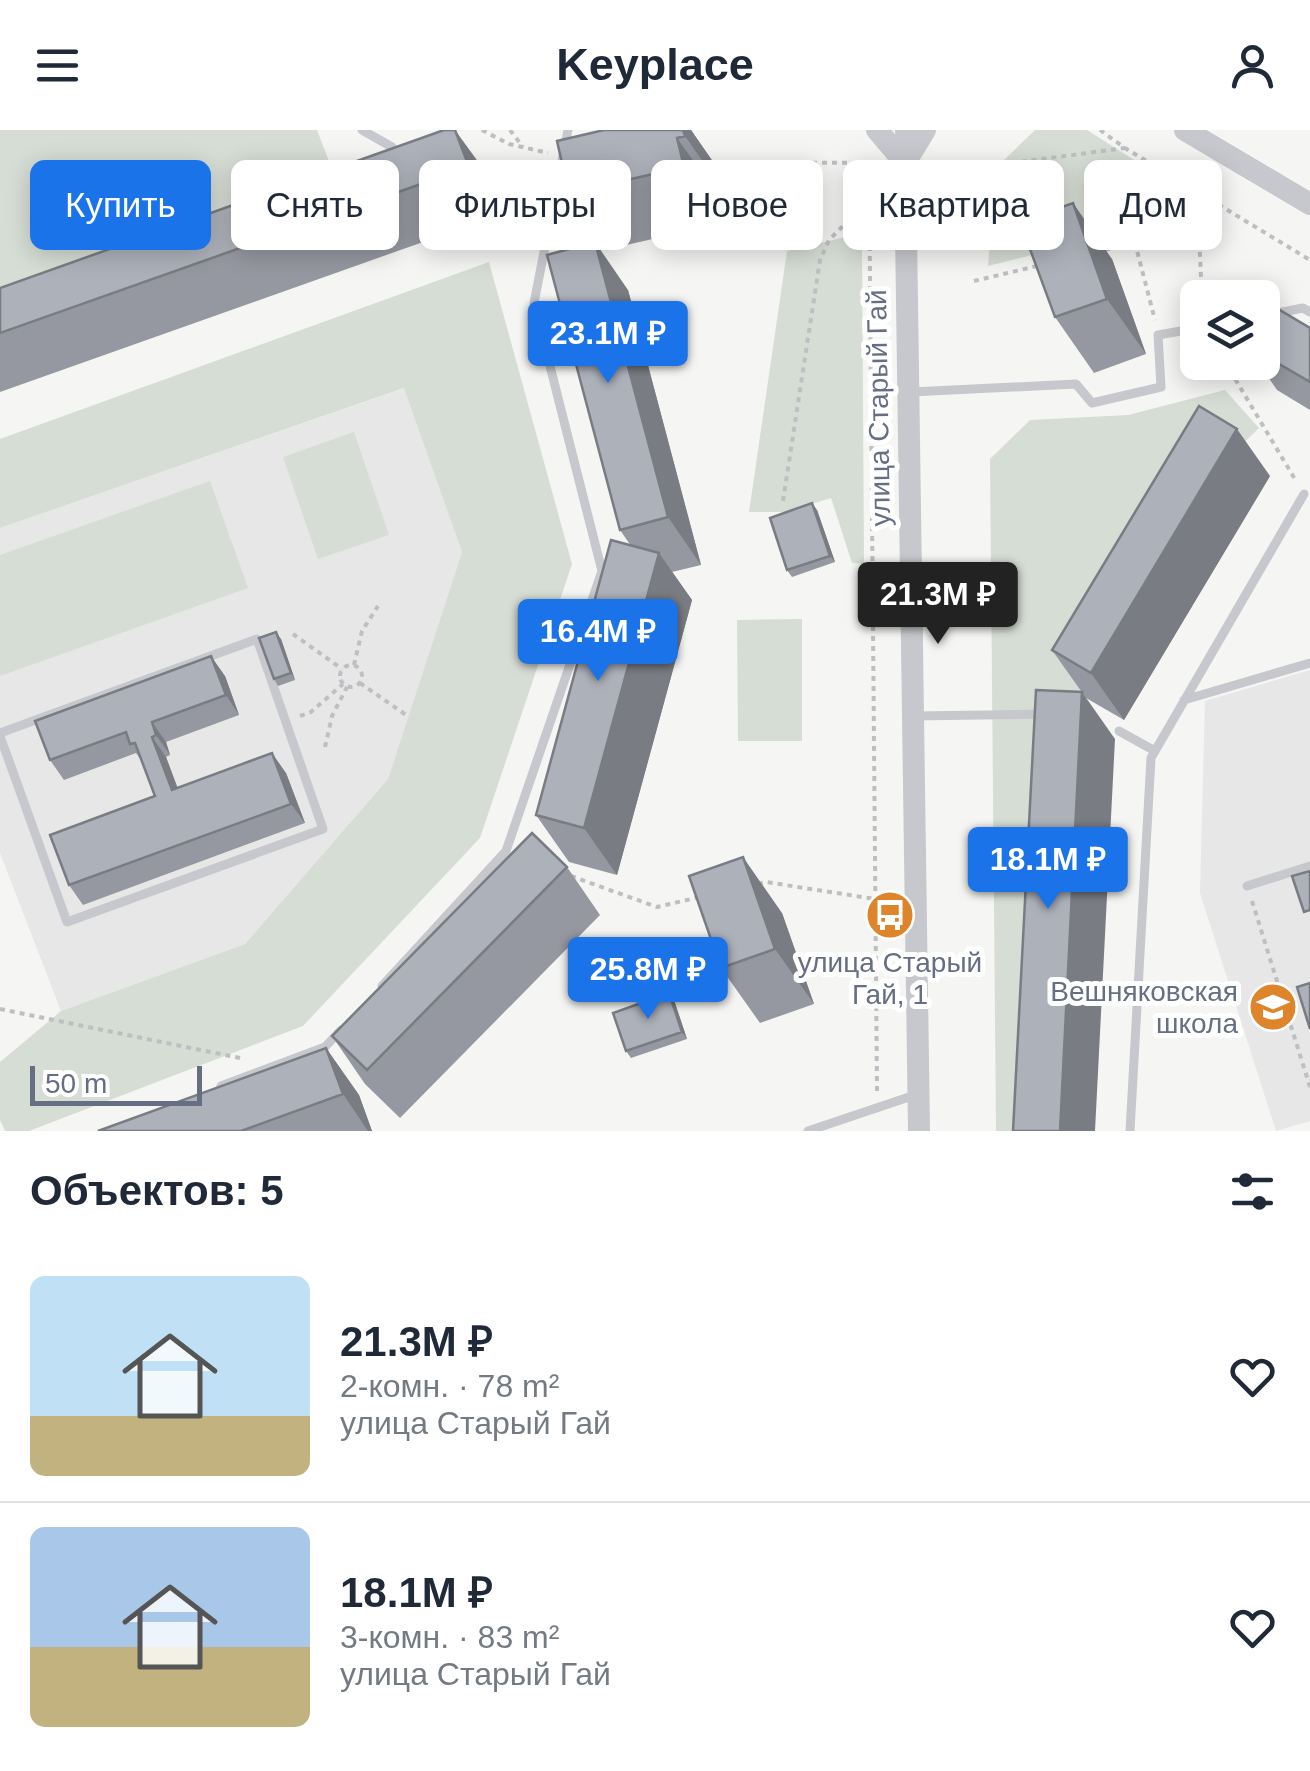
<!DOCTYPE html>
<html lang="ru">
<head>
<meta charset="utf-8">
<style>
  body { margin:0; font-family:Helvetica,sans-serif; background:#f2f2f3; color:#1f2937; height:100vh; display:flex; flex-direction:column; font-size:38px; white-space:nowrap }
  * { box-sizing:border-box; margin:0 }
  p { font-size:32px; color:#747a83 }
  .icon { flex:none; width:55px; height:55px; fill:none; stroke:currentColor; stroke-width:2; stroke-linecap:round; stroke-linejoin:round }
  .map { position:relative; height:1001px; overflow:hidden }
  .sheet { display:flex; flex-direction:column; background:#fff; flex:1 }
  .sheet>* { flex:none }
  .banner { position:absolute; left:30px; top:30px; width:1250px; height:90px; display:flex; gap:20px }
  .fabs { position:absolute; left:1180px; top:150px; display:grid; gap:20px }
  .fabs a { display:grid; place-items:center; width:100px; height:100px; border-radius:15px; background:#fff; box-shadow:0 5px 25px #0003; font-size:50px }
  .scale { position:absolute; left:30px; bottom:25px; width:172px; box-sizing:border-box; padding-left:10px; border:5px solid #666e83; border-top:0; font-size:28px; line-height:35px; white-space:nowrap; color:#666e83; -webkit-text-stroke:8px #fff; paint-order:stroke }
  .price { position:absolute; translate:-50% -85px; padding:0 22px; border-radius:10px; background:#1a73e8; color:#fff; font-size:32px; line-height:65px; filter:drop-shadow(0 2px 5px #0008) }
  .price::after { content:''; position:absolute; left:50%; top:60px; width:30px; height:22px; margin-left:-15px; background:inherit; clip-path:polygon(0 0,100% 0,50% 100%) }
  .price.active { background:#222; color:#fff }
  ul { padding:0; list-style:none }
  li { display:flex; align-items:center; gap:30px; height:250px; padding:0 30px }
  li+li { border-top:2px solid #e0e1e3 }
  li span { display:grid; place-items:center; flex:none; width:280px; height:200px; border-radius:15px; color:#555 }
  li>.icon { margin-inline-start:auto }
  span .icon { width:120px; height:120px; fill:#fffc; stroke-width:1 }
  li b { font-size:42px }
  h2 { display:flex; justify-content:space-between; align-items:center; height:120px; padding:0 30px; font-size:42px }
  .pill { padding:0 35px; border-radius:15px; background:#fff; box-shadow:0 5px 25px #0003; font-size:35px; line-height:90px }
  .pill.active { background:#1a73e8; color:#fff }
  header { display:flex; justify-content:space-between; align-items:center; height:130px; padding:0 30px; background:#fff; font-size:45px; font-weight:800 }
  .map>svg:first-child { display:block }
  .built { fill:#e6e7e6 }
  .green { fill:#d6ddd4 }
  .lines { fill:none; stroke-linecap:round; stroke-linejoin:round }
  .path { stroke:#bebfc2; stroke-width:4; stroke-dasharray:5 5; stroke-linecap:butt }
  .service { stroke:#c7c8cd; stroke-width:9 }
  .minor { stroke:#c7c8cd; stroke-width:18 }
  .tertiary { stroke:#c7c8cd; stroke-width:22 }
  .wall { fill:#9598a0 }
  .shaded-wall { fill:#797c82 }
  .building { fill:#adb1ba; stroke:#797c82; stroke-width:2.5 }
  .labels { text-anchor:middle; stroke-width:10; stroke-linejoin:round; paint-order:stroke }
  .street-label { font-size:28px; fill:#666e83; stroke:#fff }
  .poi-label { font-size:28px; fill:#666e83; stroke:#fff }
</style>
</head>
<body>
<header><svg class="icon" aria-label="menu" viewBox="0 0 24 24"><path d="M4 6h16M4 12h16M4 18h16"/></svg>Keyplace<svg class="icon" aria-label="person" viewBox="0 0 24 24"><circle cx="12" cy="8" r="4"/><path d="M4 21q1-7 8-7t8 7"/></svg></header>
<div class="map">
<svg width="1310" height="1001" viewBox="0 0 1310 1001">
  <rect width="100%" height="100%" fill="#f5f6f3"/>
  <!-- built -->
  <path class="built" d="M405,258L462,422L388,649L245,814L61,881L0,723V398Z
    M1310,540V991L1276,1001L1200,763L1205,571Z"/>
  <!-- green -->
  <path class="green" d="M0,0H317L332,39L0,157Z
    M1035,0H1087L1213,80L988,136L994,60L1005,29Z
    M862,103L864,434L852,433L831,368L785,382H749L787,121Z
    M489,132L572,434L480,708L303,896L29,1001H5L0,990V932L61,881L245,814L388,649L462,422L404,258L0,398V309Z
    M1225,260L1259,298L1226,330L1066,584L1038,1001H996L990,329L1030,290L1128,285Z
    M354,302L389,405L318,429L283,327Z
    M210,351L248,458L0,546V425Z
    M802,489V611H738L737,490Z"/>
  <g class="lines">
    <!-- path -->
    <path class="path" d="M482,0L509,14L548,23
      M510,0L523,17
      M1100,0L1125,18L1310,130
      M712,32L869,33L877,961
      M982,37L1125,18
      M982,37L1046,85
      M1197,62L1202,168
      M1105,120L1135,113L1155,190
      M974,151L1037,136
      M1225,232L1296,351
      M783,371L820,130L829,110L859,80L867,42
      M293,504L342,539
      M340 546a11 11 0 1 1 22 0a11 11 0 1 1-22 0Z
      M354,535L362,501L378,476
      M360,553L409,587
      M300,586L311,582L343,554
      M325,617L332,586L347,557
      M571,746L657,777L700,767
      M758,754L766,752L875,769
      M1252,771L1310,957
      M0,879L245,929"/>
    <!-- service -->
    <path class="service" d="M362,0L392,17L394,26
      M1262,186L1303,178L1310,182
      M911,262L1076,254L1092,273L1161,257L1158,205L1198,198
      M1184,570L1310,533
      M915,586L1045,584
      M1119,601L1155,621
      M0,603L257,509L323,699L67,792L0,606
      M1247,756L1310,736
      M382,856L506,721L602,441L534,173L568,0
      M221,956L325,917L341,900
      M808,1001L915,965
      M1130,1001L1151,628L1304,364"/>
    <!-- minor -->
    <path class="minor" d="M904,0L905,33"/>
    <!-- tertiary -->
    <path class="tertiary" d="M877,0L905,33
      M1185,0L1310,74
      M919,1001L905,33L925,0"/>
  </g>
  <!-- wall -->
  <path class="wall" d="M444,0L487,44L502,84L0,262V158Z
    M691,0L718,39L724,62L716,63L723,93L613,118L574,62L570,45L562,33Z
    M1112,129L1146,224L1094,243L1055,187Z
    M628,160L701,435L672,442L692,470L617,745L569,732L536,685L631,416L620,400Z
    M1262,182L1310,198V280L1277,260L1258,232H1262Z
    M1270,346L1124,590L1086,568L1115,609L1052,520Z
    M817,380L835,432L792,447L787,440Z
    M281,509L295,550L278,556L274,549Z
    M225,546L239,585L166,612L170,625L166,627L177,658L286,643L305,693L83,775L69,755L155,666L142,631L136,623L64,650L50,630Z
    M567,737L600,785L400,988L365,954L332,906Z
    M782,783L814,874L760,893L721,838Z
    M674,870L687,909L631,928L626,921Z
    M326,918L359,965L372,1001H98Z"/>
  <!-- shaded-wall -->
  <path class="shaded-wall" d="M455,0L487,44L502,84L469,37Z
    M683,0H691L718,39L724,62L685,6Z
    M677,8L716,63L723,93L684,37Z
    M1073,73L1112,129L1146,224L1107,169Z
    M595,112L628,160L701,435L668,387Z
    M1237,299L1270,346L1124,590L1091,543Z
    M812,373L817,380L835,432L830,426Z
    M659,423L692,470L617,745L584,698Z
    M276,502L281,509L295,550L291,543Z
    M211,526L225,546L239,585L226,565Z
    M1082,562L1115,609L1095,1001H1060Z
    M152,592L166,612L170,625L156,605Z
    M152,607L166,627L186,680L172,660Z
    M272,623L286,643L305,693L291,674Z
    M743,727L782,783L814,874L775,819Z
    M669,863L674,870L687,909L682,902Z
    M326,918L359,965L372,1001H368L343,964Z"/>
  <!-- building -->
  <path class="building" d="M444,0H455L469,37L0,203V158Z
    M604,0H683L685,6L677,8L684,37L574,62L567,32L562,33L557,11Z
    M1073,73L1107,169L1055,187L1020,92Z
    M595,112L668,387L620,400L547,125Z
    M1268,173L1310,198V252L1262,224V182Z
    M1199,276L1237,299L1091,543L1052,520Z
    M812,373L830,426L787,440L770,388Z
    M611,410L659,423L584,698L536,685Z
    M276,502L291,543L274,549L259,508Z
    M211,526L226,565L152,592L156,605L152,607L172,660L272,623L291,674L69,755L50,705L155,666L135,613L130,614L126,602L50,630L35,591Z
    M1036,560L1082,562L1060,1001H1013Z
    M532,703L567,737L367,940L332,906Z
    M743,727L775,819L721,838L689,746Z
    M1310,741V780L1304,782L1292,746Z
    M1310,853V899L1297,857Z
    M669,863L682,902L626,921L613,883Z
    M326,918L343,964L241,1001H98Z"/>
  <!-- icons -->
  <defs>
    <g id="bus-disc" transform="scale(2.5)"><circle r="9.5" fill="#de852b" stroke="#fff"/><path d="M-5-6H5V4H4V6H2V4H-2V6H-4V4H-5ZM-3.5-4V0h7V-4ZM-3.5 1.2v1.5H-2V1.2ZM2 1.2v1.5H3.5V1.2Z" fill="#fff"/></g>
    <g id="school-disc" transform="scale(2.5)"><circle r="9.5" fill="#de852b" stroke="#fff"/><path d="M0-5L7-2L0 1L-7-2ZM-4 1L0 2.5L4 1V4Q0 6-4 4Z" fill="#fff"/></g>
  </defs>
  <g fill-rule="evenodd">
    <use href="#bus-disc" x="890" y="785"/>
    <use href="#school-disc" x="1273" y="877"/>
  </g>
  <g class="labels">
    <!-- street labels -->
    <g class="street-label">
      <text transform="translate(878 278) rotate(-91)" y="10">улица Старый Гай</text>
    </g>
    <!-- poi labels -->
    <g class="poi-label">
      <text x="890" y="842">улица Старый<tspan x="890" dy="32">Гай, 1</tspan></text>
      <text x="1238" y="871" text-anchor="end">Вешняковская<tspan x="1238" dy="32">школа</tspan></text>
    </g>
  </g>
</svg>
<div class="fabs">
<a><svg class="icon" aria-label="layers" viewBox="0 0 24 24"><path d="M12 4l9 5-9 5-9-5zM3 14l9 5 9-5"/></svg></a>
</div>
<div class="scale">50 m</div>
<b class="price" style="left:608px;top:256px">23.1M ₽</b>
<b class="price active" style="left:938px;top:517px">21.3M ₽</b>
<b class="price" style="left:598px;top:554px">16.4M ₽</b>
<b class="price" style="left:1048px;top:782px">18.1M ₽</b>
<b class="price" style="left:648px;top:892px">25.8M ₽</b>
<div class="banner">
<a class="pill active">Купить</a>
<a class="pill">Снять</a>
<a class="pill">Фильтры</a>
<a class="pill">Новое</a>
<a class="pill">Квартира</a>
<a class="pill">Дом</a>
</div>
</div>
<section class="sheet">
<h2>Объектов: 5<svg class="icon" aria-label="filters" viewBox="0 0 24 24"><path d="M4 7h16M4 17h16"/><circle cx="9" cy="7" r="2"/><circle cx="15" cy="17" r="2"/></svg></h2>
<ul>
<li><span style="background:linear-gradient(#bfe0f5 70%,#c2b280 0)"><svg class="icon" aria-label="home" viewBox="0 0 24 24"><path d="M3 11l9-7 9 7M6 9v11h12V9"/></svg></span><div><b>21.3M ₽</b><p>2-комн. · 78 m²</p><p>улица Старый Гай</p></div><svg class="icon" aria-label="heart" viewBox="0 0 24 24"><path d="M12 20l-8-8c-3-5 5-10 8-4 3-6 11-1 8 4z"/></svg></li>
<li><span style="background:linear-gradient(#a9c7e8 60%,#c2b280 0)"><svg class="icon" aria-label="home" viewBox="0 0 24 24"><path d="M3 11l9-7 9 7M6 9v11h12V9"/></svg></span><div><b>18.1M ₽</b><p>3-комн. · 83 m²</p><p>улица Старый Гай</p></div><svg class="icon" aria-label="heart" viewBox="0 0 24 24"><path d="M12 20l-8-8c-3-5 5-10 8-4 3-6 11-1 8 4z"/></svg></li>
</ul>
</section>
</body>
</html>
